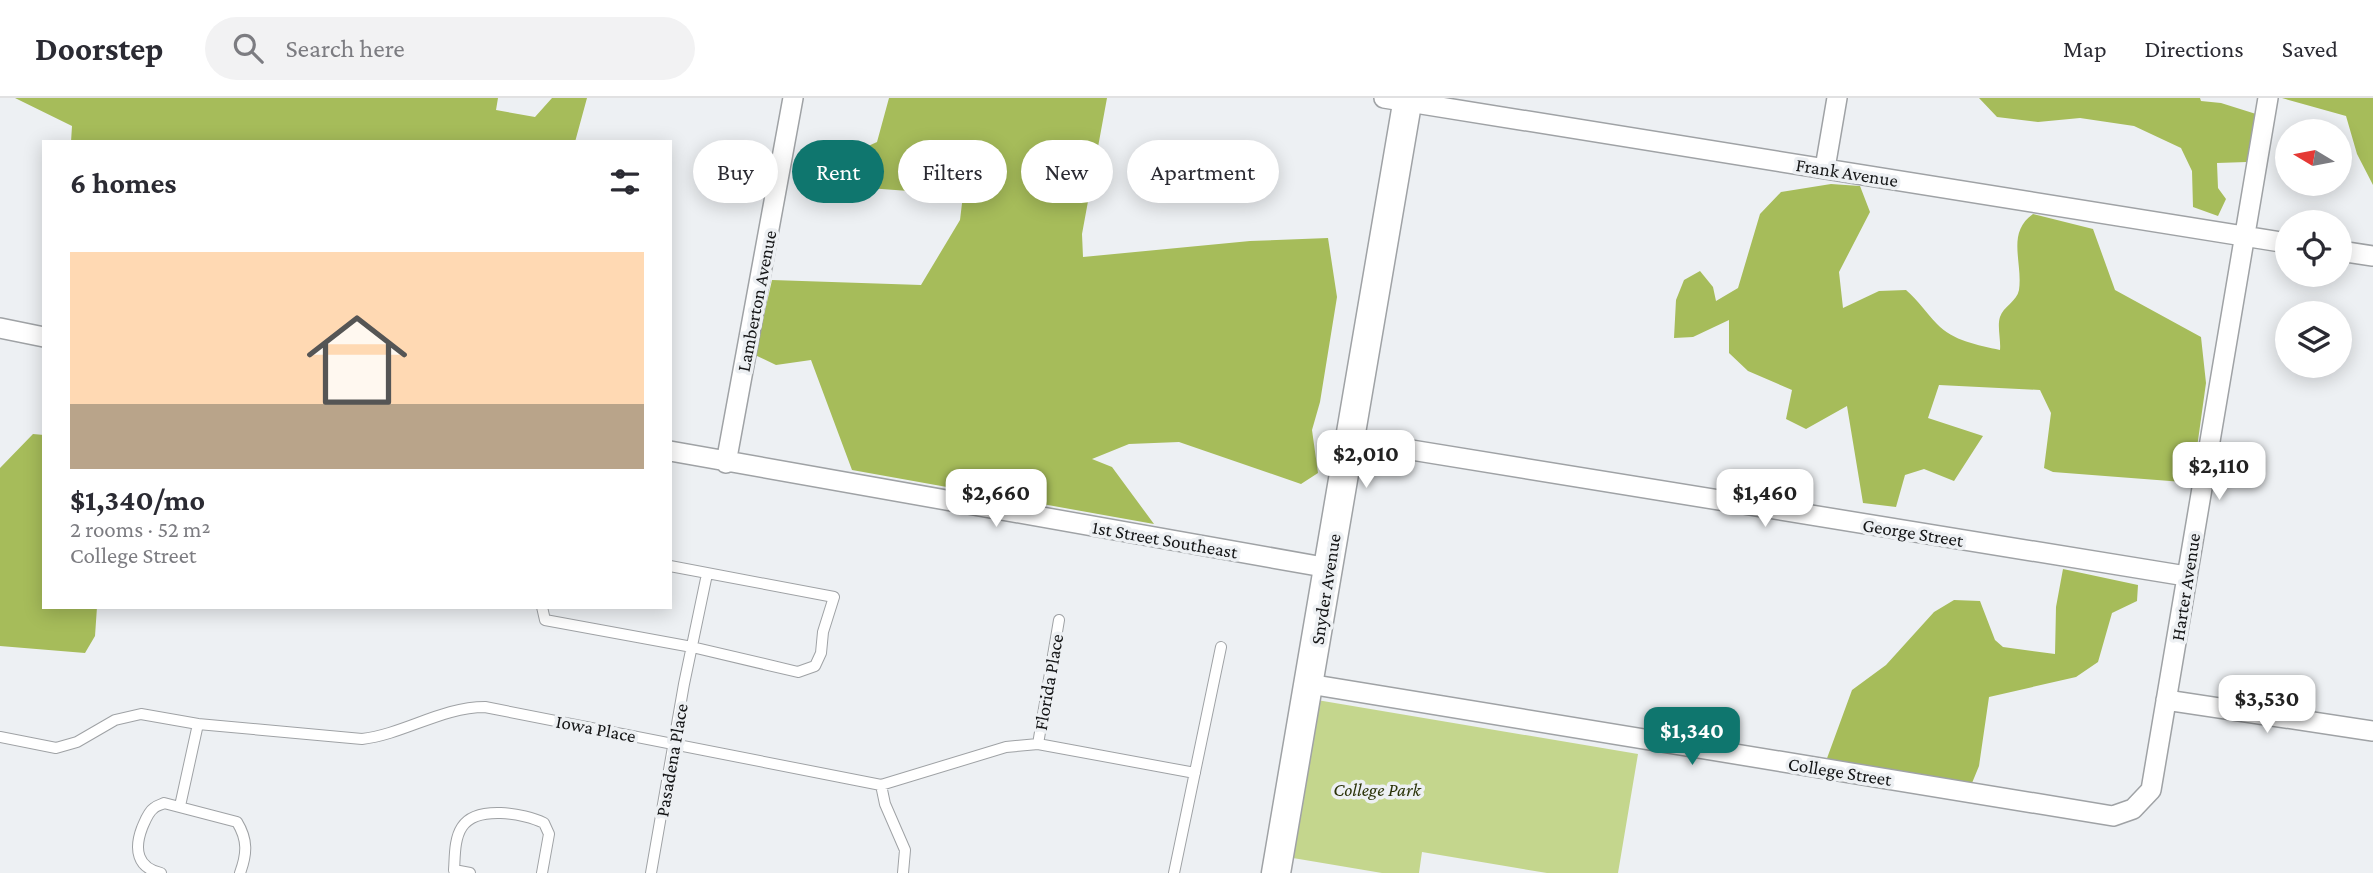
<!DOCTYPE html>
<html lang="en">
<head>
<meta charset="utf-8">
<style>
  body { margin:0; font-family:"Crimson Pro",serif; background:#f2f2f3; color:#2b2b33; height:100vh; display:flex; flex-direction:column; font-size:26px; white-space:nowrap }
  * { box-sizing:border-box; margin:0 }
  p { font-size:23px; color:#7c7c81 }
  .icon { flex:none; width:38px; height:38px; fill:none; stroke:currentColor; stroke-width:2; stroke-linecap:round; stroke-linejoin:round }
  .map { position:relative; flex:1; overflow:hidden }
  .panel { position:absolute; left:42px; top:42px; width:630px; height:469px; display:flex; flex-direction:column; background:#fff; border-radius:0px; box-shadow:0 4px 18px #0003 }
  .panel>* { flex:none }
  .banner { position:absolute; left:693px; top:42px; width:665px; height:63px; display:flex; gap:14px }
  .needle { width:46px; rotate:280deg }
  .controls { position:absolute; left:2275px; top:21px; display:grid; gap:14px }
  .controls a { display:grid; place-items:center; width:77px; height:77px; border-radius:50%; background:#fff; box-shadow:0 4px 18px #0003; font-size:35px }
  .price { position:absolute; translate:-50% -60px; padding:0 16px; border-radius:14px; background:#fff; color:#222; font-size:23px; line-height:46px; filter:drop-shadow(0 2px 4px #0008) }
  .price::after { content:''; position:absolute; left:50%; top:42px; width:21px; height:16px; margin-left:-10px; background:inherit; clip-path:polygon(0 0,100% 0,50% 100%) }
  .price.active { background:#0f766e; color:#fff }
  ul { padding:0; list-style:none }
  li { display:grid; align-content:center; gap:14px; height:371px; padding:0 28px }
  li+li { border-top:2px solid #e1e1e2 }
  li span { display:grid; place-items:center; height:217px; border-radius:0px; color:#555 }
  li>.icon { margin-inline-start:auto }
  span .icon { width:126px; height:126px; fill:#fffc; stroke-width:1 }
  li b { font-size:30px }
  h2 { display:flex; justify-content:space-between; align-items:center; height:84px; padding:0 28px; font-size:30px }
  .pill { padding:0 24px; border-radius:32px; background:#fff; box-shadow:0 4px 18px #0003; font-size:24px; line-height:63px }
  .pill.active { background:#0f766e; color:#fff }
  header { display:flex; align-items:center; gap:42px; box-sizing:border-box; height:98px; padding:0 35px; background:#fff; border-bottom:2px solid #e1e1e2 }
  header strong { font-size:33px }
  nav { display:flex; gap:38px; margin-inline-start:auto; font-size:24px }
  .search { width:490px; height:63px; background:#f2f2f3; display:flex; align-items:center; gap:18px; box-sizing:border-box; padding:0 24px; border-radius:38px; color:#7c7c81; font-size:26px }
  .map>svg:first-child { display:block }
  .green { fill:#c4d68d }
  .forest { fill:#a6bc5a }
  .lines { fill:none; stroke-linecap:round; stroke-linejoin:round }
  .lane-casing { stroke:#9fa2a5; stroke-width:12 }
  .street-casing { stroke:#9fa2a5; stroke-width:22 }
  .secondary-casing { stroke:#9fa2a5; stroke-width:31 }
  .lane { stroke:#fff; stroke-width:10 }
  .street { stroke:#fff; stroke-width:19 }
  .secondary { stroke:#fff; stroke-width:28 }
  .labels { text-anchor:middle; stroke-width:7; stroke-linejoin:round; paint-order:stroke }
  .street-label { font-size:19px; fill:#141516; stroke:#edf0f3 }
  .park-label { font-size:19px; font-style:italic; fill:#2c340a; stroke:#edf0f3 }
</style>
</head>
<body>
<header>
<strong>Doorstep</strong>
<div class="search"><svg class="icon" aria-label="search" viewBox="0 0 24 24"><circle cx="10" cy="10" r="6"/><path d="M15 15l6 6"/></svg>Search here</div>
<nav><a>Map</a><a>Directions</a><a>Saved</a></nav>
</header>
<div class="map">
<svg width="2373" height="775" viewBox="0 0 2373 775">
  <rect width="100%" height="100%" fill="#edf0f3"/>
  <!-- green -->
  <path class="green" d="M1317,602L1638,656L1618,775H1547L1422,754L1419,775H1382L1287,759Z"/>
  <!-- forest -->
  <path class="forest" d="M15,0H498L496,12L535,19L552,0H587L575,44H71L72,28Z
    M889,0H1107L1082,136L1083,159L1250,143L1328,140L1337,199L1320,304L1312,332L1318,375L1301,386L1179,344L1129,346L1092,361L1112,369L1154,426L852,372L811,262L776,267L755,257L772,182L921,187L960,122L963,97L868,90L812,79L803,61L853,55L877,44Z
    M1979,0H2200L2201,3L2221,5L2256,16L2247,64L2217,65L2218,90L2226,101L2218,118L2193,109L2192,73L2181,50L2134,28L2080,20L2038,24L1997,19Z
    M2282,0H2373V87L2357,56L2346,18Z
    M1831,86L1860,88L1870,114L1839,174L1843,210L1879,193L1906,192C1919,203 1926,215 1937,226C1953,243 1978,247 2000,252C2001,242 1997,228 2000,219C2003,209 2017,203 2019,192C2023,164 2006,135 2033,116L2093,131L2115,192L2201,239L2206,285L2195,364L2183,384L2053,374L2044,370L2051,315L2040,292L1939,287L1928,320L1983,338L1954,383L1924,371L1905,377L1896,409L1863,405L1847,308L1806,331L1786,321L1792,292L1748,273L1729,255V222L1693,239L1674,240L1676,202L1684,182L1700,173L1713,189L1716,203L1738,190L1760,116L1781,94Z
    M33,336L44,337V509H97L95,538L85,555L0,548V370Z
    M2063,471L2138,487L2137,503L2112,515L2098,564L2076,579L1989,599L1979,668L1972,685L1826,663L1852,592L1886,567L1934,514L1954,502L1980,503L1995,542L2003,549L2055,556L2056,509Z"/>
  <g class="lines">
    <!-- lane casing -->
    <g class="lane-casing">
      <path id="lane" d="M542,509L545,522L692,549L798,574L815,568L821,555L823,534L834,499L670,468
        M0,639L56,650L77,644L115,622L141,616L198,626L362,641C404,636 442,609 485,609L881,687L1006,649L1038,646L1195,675
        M1038,646L1059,522
        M881,687L885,706L905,752L903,775
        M180,708L198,626
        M161,775C137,770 134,751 142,730C145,723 148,714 154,710C157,707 161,707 164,705L237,724C248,742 247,756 240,775
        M470,775L454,772C455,759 454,741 462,729C476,707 524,715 544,725L549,736L542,775
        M651,775L684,586L707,476
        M1174,775L1221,549"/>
    </g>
    <!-- street casing -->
    <g class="street-casing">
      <path id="street" d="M1384,0L2287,145
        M1825,70L1837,0
        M2340,153L2373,158
        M0,230L44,239
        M1350,342L2186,478
        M670,353L1329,470
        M726,365L793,0
        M1309,586L2113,718L2133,711L2151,692L2268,0
        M2166,602L2373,633"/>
    </g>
    <!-- secondary casing -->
    <g class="secondary-casing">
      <path id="secondary" d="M1276,775L1408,0"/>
    </g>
    <!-- lane -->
    <use href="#lane" class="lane"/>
    <!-- street -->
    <use href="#street" class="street"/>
    <!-- secondary -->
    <use href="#secondary" class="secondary"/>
  </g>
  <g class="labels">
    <!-- street labels -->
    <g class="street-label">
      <text transform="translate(1847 74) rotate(9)" y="7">Frank Avenue</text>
      <text transform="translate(756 203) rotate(-79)" y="7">Lamberton Avenue</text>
      <text transform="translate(1913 434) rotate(9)" y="7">George Street</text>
      <text transform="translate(1165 441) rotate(10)" y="7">1st Street Southeast</text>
      <text transform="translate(2185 489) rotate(-81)" y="7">Harter Avenue</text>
      <text transform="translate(1325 491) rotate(-81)" y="7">Snyder Avenue</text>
      <text transform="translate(1048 584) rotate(-80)" y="7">Florida Place</text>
      <text transform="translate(596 630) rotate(11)" y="7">Iowa Place</text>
      <text transform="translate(671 662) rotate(-80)" y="7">Pasadena Place</text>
      <text transform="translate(1840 673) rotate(9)" y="7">College Street</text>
    </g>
    <!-- park labels -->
    <g class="park-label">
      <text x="1377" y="698">College Park</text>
    </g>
  </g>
</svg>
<div class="controls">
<a><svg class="needle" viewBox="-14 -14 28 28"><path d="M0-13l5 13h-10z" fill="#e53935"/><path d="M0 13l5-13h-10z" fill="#7c7c81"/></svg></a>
<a><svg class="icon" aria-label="locate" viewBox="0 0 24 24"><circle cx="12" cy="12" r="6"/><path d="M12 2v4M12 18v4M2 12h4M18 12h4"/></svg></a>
<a><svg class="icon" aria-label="layers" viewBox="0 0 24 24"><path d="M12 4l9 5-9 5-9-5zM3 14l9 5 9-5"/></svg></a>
</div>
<b class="price" style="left:1366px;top:392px">$2,010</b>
<b class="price" style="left:2219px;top:404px">$2,110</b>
<b class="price" style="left:996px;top:431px">$2,660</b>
<b class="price" style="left:1765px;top:431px">$1,460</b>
<b class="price" style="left:2267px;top:637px">$3,530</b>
<b class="price active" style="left:1692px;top:669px">$1,340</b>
<div class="banner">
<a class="pill">Buy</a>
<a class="pill active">Rent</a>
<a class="pill">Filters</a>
<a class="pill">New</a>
<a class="pill">Apartment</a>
</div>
<section class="panel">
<h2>6 homes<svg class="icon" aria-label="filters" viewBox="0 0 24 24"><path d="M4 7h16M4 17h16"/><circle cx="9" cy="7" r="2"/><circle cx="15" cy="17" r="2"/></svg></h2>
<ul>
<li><span style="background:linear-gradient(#ffd9b3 70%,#b9a48a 0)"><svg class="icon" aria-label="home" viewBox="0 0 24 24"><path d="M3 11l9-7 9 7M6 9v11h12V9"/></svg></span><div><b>$1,340/mo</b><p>2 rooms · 52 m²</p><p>College Street</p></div></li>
</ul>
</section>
</div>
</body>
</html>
